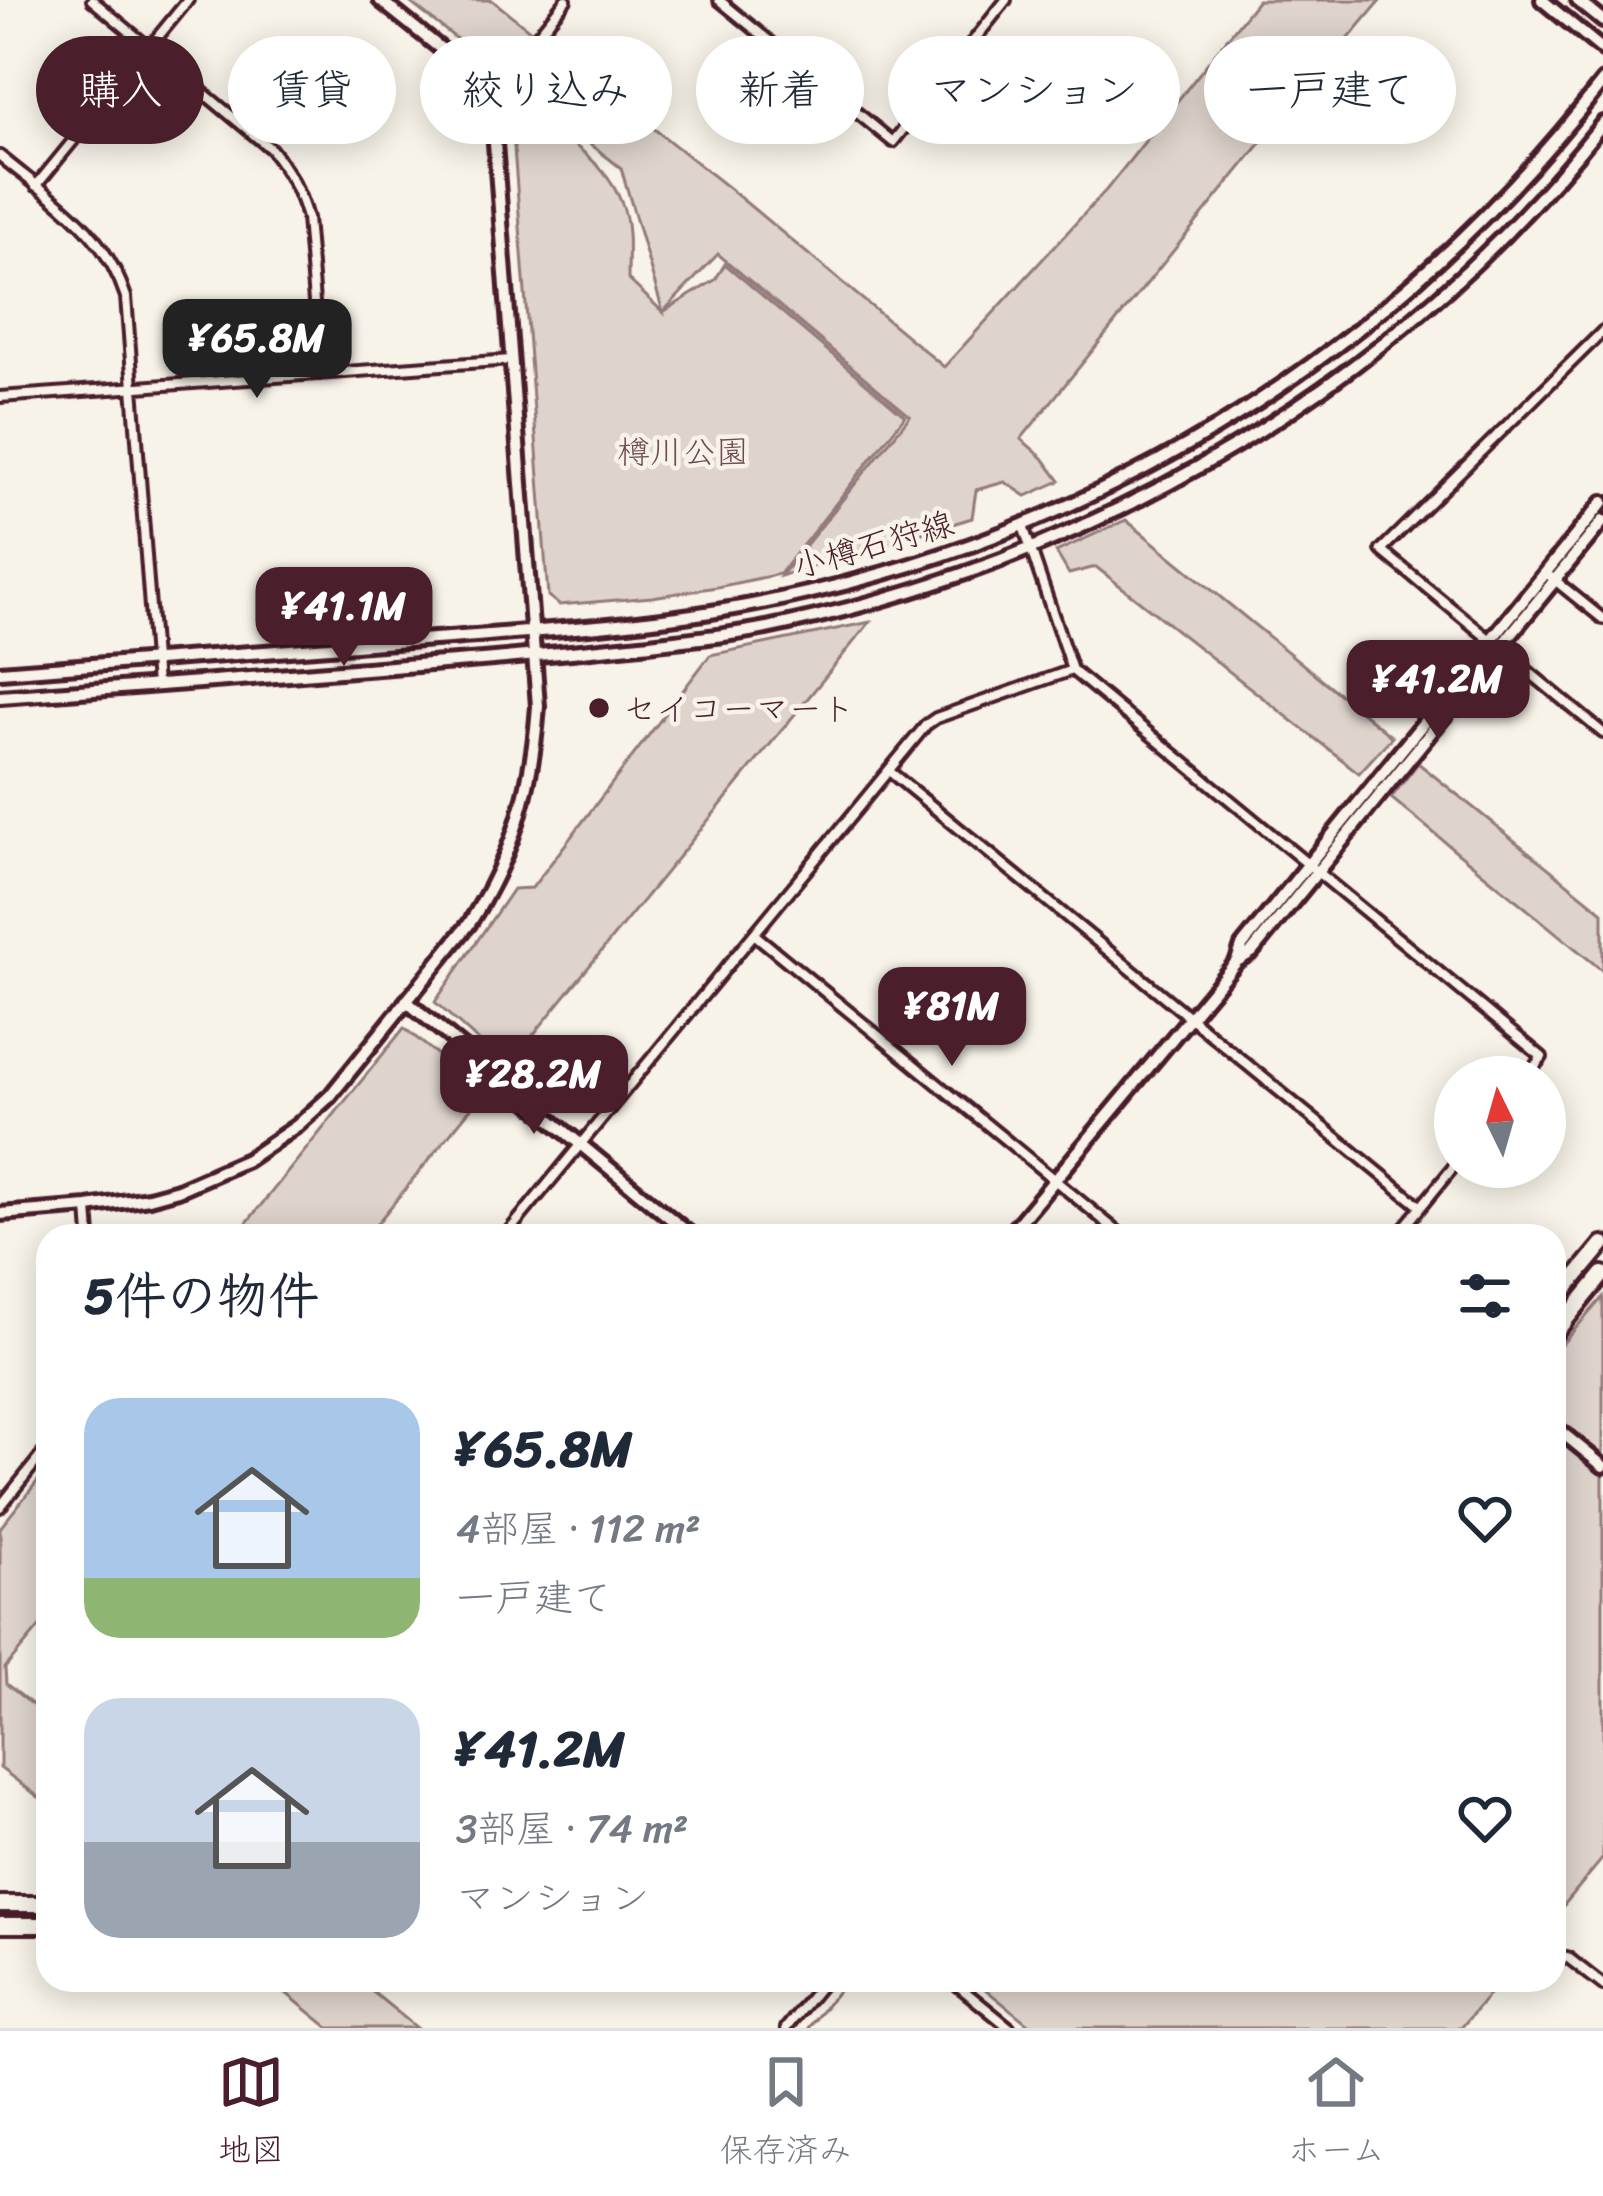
<!DOCTYPE html>
<html lang="ja">
<head>
<meta charset="utf-8">
<style>
  body { margin:0; font-family:Sriracha,"Klee One",sans-serif; background:#f2f2f3; color:#1f2937; height:100vh; display:flex; flex-direction:column; font-size:45px; white-space:nowrap }
  * { box-sizing:border-box; margin:0 }
  p { font-size:39px; color:#747a83 }
  .icon { flex:none; width:66px; height:66px; fill:none; stroke:currentColor; stroke-width:2; stroke-linecap:round; stroke-linejoin:round }
  .map { position:relative; flex:1; overflow:hidden }
  .panel { position:absolute; left:36px; top:1224px; width:1530px; height:768px; display:flex; flex-direction:column; background:#fff; border-radius:36px; box-shadow:0 6px 30px #0003 }
  .panel>* { flex:none }
  .banner { position:absolute; left:36px; top:36px; width:1533px; height:108px; display:flex; gap:24px }
  .needle { width:78px; rotate:355deg }
  .tools { position:absolute; left:1434px; top:1056px; display:grid; gap:24px }
  .tools a { display:grid; place-items:center; width:132px; height:132px; border-radius:50%; background:#fff; box-shadow:0 6px 30px #0003; font-size:60px }
  .price { position:absolute; translate:-50% -102px; padding:0 27px; border-radius:24px; background:#4a1f2b; color:#fff; font-size:39px; line-height:78px; filter:drop-shadow(0 3px 6px #0008) }
  .price::after { content:''; position:absolute; left:50%; top:72px; width:36px; height:27px; margin-left:-18px; background:inherit; clip-path:polygon(0 0,100% 0,50% 100%) }
  .price.on { background:#222; color:#fff }
  ul { padding:0; list-style:none }
  li { display:flex; align-items:center; gap:36px; height:300px; padding:0 48px }
  li span { display:grid; place-items:center; flex:none; width:336px; height:240px; border-radius:36px; color:#555 }
  li>.icon { margin-inline-start:auto }
  span .icon { width:144px; height:144px; fill:#fffc; stroke-width:1 }
  li b { font-size:51px }
  h2 { display:flex; justify-content:space-between; align-items:center; height:144px; padding:0 48px; font-size:51px }
  .chip { padding:0 42px; border-radius:54px; background:#fff; box-shadow:0 6px 30px #0003; font-size:42px; line-height:108px }
  .chip.on { background:#4a1f2b; color:#fff }
  .menu { display:flex; justify-content:space-around; align-items:center; height:168px; border-top:3px solid #e0e1e3; background:#fff; font-size:33px; color:#747a83 }
  .menu a { display:grid; justify-items:center; gap:6px }
  .menu .on { color:#4a1f2b }
  .map>svg:first-child { display:block }
  .green { fill:#ded4cc; stroke:#947a7c; stroke-width:3 }
  .lines { fill:none; stroke-linecap:round; stroke-linejoin:round }
  .stream { stroke:#8e7275; stroke-width:3 }
  .street-casing { stroke:#4a1f2b; stroke-width:16 }
  .secondary-casing { stroke:#4a1f2b; stroke-width:20 }
  .highway-casing { stroke:#4a1f2b; stroke-width:22 }
  .street { stroke:#f7f3e8; stroke-width:8 }
  .secondary { stroke:#f7f3e8; stroke-width:10 }
  .highway { stroke:#f7f3e8; stroke-width:14 }
  .poi-dot { fill:#4a1f2b; stroke:#f7f3e8; stroke-width:4.5 }
  .labels { text-anchor:middle; stroke-width:9; stroke-linejoin:round; paint-order:stroke }
  .park-label { font-size:33px; fill:#6f4c53; stroke:#f7f3e8 }
  .street-label { font-size:33px; fill:#4a1f2b; stroke:#f7f3e8 }
  .poi-label { font-size:33px; fill:#4a1f2b; stroke:#f7f3e8; text-anchor:start }
</style>
</head>
<body>
<div class="map">
<svg width="1603" height="2028" viewBox="0 0 1603 2028">
  <rect width="100%" height="100%" fill="#f7f3e8"/>
  <filter id="ink" filterUnits="userSpaceOnUse"><feTurbulence type="fractalNoise" baseFrequency=".00833" numOctaves="2"/><feDisplacementMap in="SourceGraphic" scale="24" xChannelSelector="R" yChannelSelector="G"/><feConvolveMatrix kernelMatrix="1 2 1 2 8 2 1 2 1" color-interpolation-filters="sRGB"/></filter>
  <g filter="url(#ink)">
    <!-- green -->
    <path class="green" d="M407,0H492L731,190L944,367L1107,189L1258,0H1381L1251,155L1021,439L1043,458L1060,481L1026,496L1005,482L976,490L972,518L781,576L910,416L718,254L663,312L715,280L725,264L905,416L780,574L717,587L652,597L559,605L548,596L511,108C554,130 604,156 622,204C631,227 628,255 628,279L663,312L621,168Z
      M1126,520L1392,737L1359,773L1096,567L1069,574L1056,552Z
      M870,622L507,1067L435,1002L513,889L532,888L710,655Z
      M1418,763L1603,912V971L1391,798Z
      M404,1028L484,1092L367,1236H236Z
      M1603,1297V1858L1554,1917V1353Z
      M48,1468V1617L5,1668L6,1684L48,1717V1804L0,1768V1528Z
      M270,1980H358L417,2028H329Z
      M974,1980H1501L1461,2028H1033Z"/>
    <g class="lines">
      <!-- stream -->
      <path class="stream" d="M808,2028L847,1980"/>
      <!-- street casing -->
      <g class="street-casing">
        <path id="street" d="M92,0L271,149C288,171 300,191 307,218L320,374
          M719,0L893,142L1006,0
          M485,89L502,79L566,0
          M0,156C53,200 104,229 126,297L156,685
          M36,186L188,0
          M1603,331L1381,550L1603,733
          M0,397L511,360
          M1023,526L1072,670L1542,1057L1526,1077
          M1546,573L1603,619
          M889,771L1421,1207
          M754,934L1123,1236
          M88,1208L90,1236
          M505,1236L926,725L936,718L1072,670
          M1397,1236L1455,1165
          M0,1507L48,1447
          M1567,1957L1603,1985
          M951,1980L1010,2028
          M786,2028L825,1980"/>
      </g>
      <!-- secondary casing -->
      <g class="secondary-casing">
        <path id="secondary" d="M1542,0L1603,50
          M1577,0L1603,21
          M0,672C145,661 289,650 434,639C552,630 669,624 785,598C1116,527 1396,347 1603,81
          M0,697C148,686 295,675 443,663C509,658 575,652 641,645C690,639 738,635 785,624C1104,555 1400,381 1603,123
          M1237,961L1242,946L1603,502
          M406,1001L692,1236
          M0,1214L88,1207L149,1198L178,1190L247,1160L298,1125L330,1096L469,924C514,854 532,788 538,706L492,104L481,81L380,0
          M1008,1236L1237,961L1252,952L1603,521
          M1554,1426L1603,1466"/>
      </g>
      <!-- highway casing -->
      <g class="highway-casing">
        <path id="highway" d="M1554,1303L1603,1244
          M1554,1334L1603,1274
          M0,1904H48
          M0,1925H48"/>
      </g>
      <!-- street -->
      <use href="#street" class="street"/>
      <!-- secondary -->
      <use href="#secondary" class="secondary"/>
      <!-- highway -->
      <use href="#highway" class="highway"/>
    </g>
  </g>
  <!-- markers -->
  <circle class="poi-dot" cx="599" cy="708" r="12"/>
  <g class="labels">
    <!-- park labels -->
    <g class="park-label">
      <text x="683" y="463">樽川公園</text>
    </g>
    <!-- street labels -->
    <g class="street-label">
      <text transform="translate(873 544) rotate(-16)" y="12">小樽石狩線</text>
    </g>
    <!-- poi labels -->
    <g class="poi-label">
      <text x="623" y="720">セイコーマート</text>
    </g>
  </g>
</svg>
<div class="tools">
<a><svg class="needle" viewBox="-14 -14 28 28"><path d="M0-13l5 13h-10z" fill="#e53935"/><path d="M0 13l5-13h-10z" fill="#747a83"/></svg></a>
</div>
<b class="price on" style="left:257px;top:401px">¥65.8M</b>
<b class="price" style="left:344px;top:669px">¥41.1M</b>
<b class="price" style="left:1438px;top:742px">¥41.2M</b>
<b class="price" style="left:952px;top:1069px">¥81M</b>
<b class="price" style="left:534px;top:1137px">¥28.2M</b>
<div class="banner">
<a class="chip on">購入</a>
<a class="chip">賃貸</a>
<a class="chip">絞り込み</a>
<a class="chip">新着</a>
<a class="chip">マンション</a>
<a class="chip">一戸建て</a>
</div>
<section class="panel">
<h2>5件の物件<svg class="icon" aria-label="filters" viewBox="0 0 24 24"><path d="M4 7h16M4 17h16"/><circle cx="9" cy="7" r="2"/><circle cx="15" cy="17" r="2"/></svg></h2>
<ul>
<li><span style="background:linear-gradient(#a9c7e8 75%,#8fb573 0)"><svg class="icon" aria-label="home" viewBox="0 0 24 24"><path d="M3 11l9-7 9 7M6 9v11h12V9"/></svg></span><div><b>¥65.8M</b><p>4部屋 · 112 m²</p><p>一戸建て</p></div><svg class="icon" aria-label="heart" viewBox="0 0 24 24"><path d="M12 20l-8-8c-3-5 5-10 8-4 3-6 11-1 8 4z"/></svg></li>
<li><span style="background:linear-gradient(#c9d6e8 60%,#9aa5b1 0)"><svg class="icon" aria-label="home" viewBox="0 0 24 24"><path d="M3 11l9-7 9 7M6 9v11h12V9"/></svg></span><div><b>¥41.2M</b><p>3部屋 · 74 m²</p><p>マンション</p></div><svg class="icon" aria-label="heart" viewBox="0 0 24 24"><path d="M12 20l-8-8c-3-5 5-10 8-4 3-6 11-1 8 4z"/></svg></li>
</ul>
</section>
</div>
<nav class="menu">
<a class="on"><svg class="icon" aria-label="map" viewBox="0 0 24 24"><path d="M3 6l6-2 6 2 6-2v14l-6 2-6-2-6 2zM9 4v14M15 6v14"/></svg>地図</a>
<a><svg class="icon" aria-label="saved" viewBox="0 0 24 24"><path d="M7 4h10v16l-5-4-5 4z"/></svg>保存済み</a>
<a><svg class="icon" aria-label="home" viewBox="0 0 24 24"><path d="M3 11l9-7 9 7M6 9v11h12V9"/></svg>ホーム</a>
</nav>
</body>
</html>
